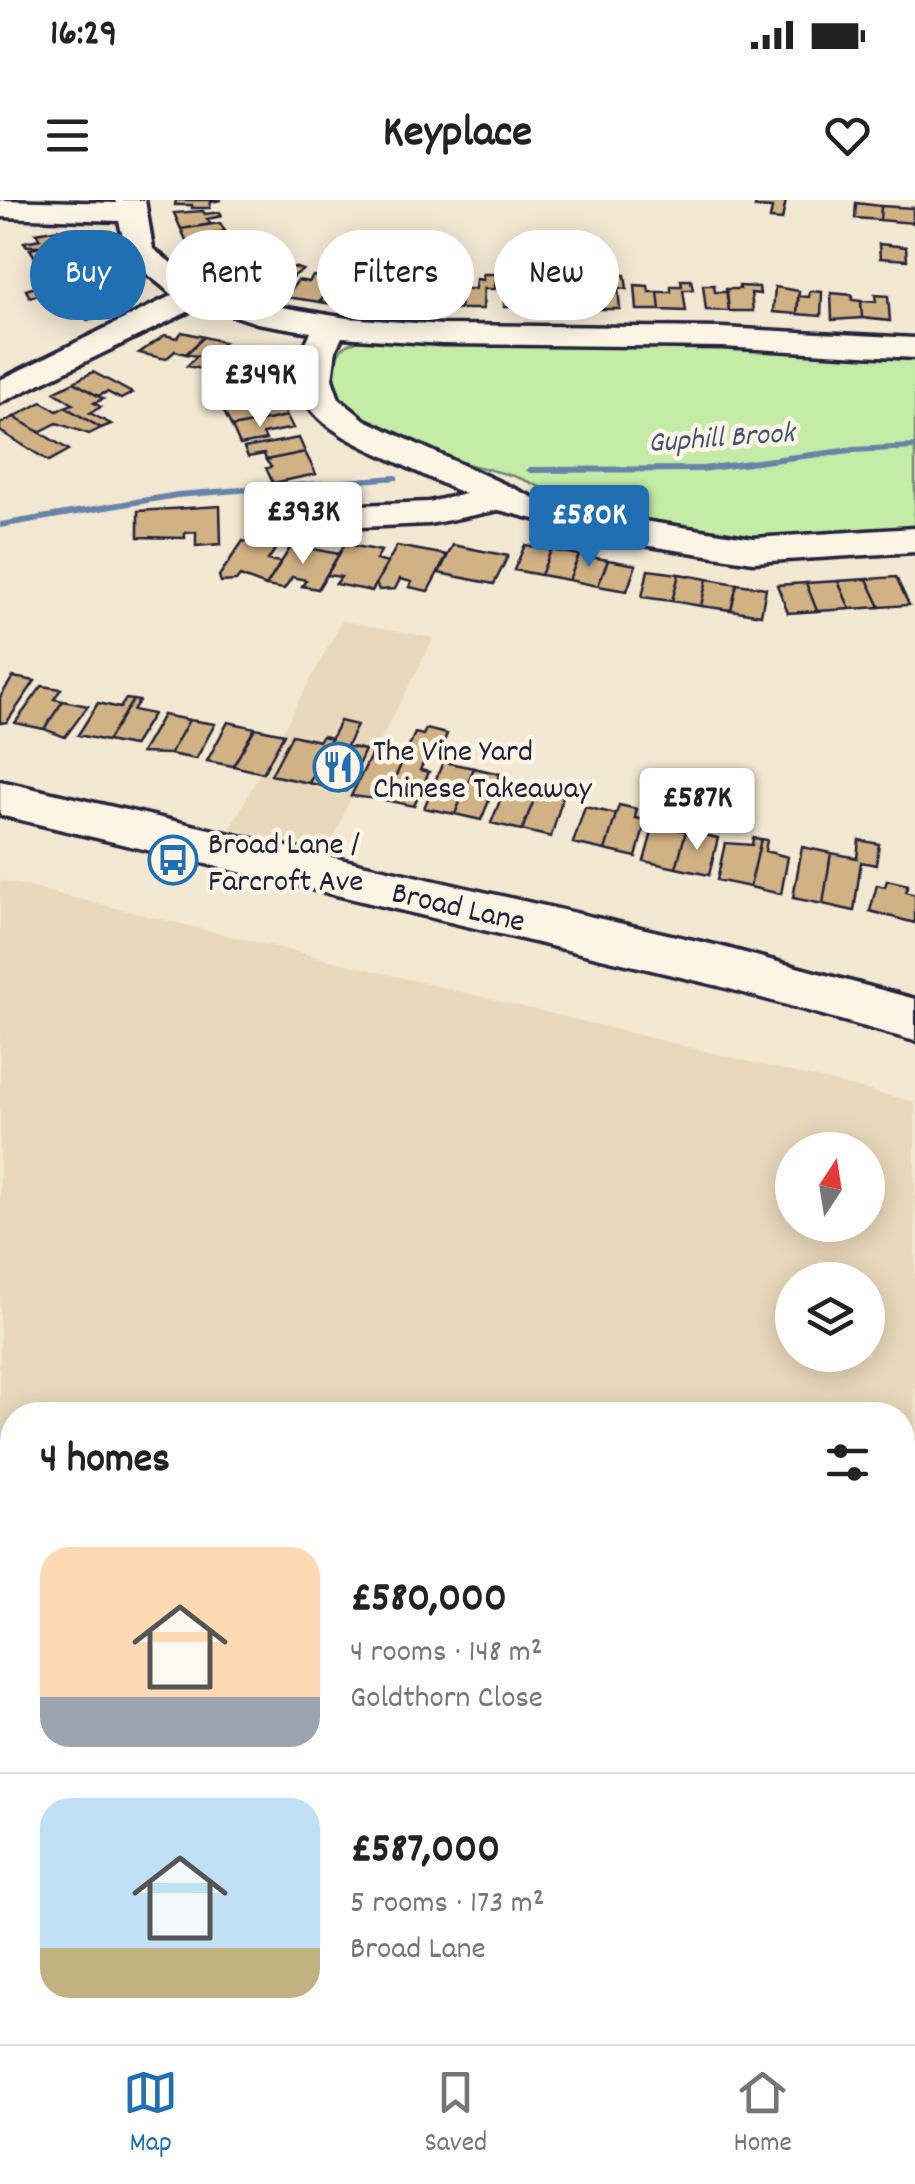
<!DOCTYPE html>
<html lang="en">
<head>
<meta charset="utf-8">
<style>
  body { margin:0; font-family:Dekko,sans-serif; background:#f2f2f2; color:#222; height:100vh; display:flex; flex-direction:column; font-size:38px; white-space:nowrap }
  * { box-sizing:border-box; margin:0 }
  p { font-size:32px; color:#767676 }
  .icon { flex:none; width:55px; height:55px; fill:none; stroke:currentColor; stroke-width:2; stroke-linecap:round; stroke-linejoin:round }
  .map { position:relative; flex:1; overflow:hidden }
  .drawer { position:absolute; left:0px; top:1202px; width:915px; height:642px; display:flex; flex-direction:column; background:#fff; border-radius:40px 40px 0 0; box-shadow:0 5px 25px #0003 }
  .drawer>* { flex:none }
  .top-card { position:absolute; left:30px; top:30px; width:855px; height:90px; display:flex; gap:20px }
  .needle { width:65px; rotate:12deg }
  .fabs { position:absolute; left:775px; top:932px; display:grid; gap:20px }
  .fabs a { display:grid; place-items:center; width:110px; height:110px; border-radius:50%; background:#fff; box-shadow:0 5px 25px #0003; font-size:50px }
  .price { position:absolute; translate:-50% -85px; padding:0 22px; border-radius:10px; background:#fff; color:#222; font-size:32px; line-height:65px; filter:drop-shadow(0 2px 5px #0008) }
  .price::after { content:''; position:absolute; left:50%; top:60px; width:30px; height:22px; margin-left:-15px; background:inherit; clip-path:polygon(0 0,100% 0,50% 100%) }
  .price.on { background:#1f6fb2; color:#fff }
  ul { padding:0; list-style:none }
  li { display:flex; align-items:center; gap:30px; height:250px; padding:0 40px }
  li+li { border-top:2px solid #e0e0e0 }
  li span { display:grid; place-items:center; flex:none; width:280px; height:200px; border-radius:30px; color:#555 }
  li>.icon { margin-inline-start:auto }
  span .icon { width:120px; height:120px; fill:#fffc; stroke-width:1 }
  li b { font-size:42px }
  h2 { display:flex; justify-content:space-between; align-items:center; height:120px; padding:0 40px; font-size:42px }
  .pill { padding:0 35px; border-radius:45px; background:#fff; box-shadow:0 5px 25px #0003; font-size:35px; line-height:90px }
  .pill.on { background:#1f6fb2; color:#fff }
  .status { display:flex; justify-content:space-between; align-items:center; height:70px; padding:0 50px; background:#fff; direction:ltr }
  .status svg { height:28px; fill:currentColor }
  header { display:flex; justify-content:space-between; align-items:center; height:130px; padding:0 40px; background:#fff; font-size:45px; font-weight:800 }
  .tab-bar { display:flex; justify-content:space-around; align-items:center; height:140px; border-top:2px solid #e0e0e0; background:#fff; font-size:28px; color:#767676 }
  .tab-bar a { display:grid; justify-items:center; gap:5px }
  .tab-bar .on { color:#1f6fb2 }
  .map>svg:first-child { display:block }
  .built { fill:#e9d8bb; fill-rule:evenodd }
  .green { fill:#c4eca7; stroke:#738771; stroke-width:2.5 }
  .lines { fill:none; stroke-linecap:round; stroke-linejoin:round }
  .stream { fill:#6684a8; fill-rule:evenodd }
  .building { fill:#d1b284; stroke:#22223b; stroke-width:2.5 }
  .minor-casing { stroke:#22223b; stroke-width:7 }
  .tertiary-casing { stroke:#22223b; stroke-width:7 }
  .minor { fill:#fcf5e5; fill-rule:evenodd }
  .tertiary { fill:#fcf5e5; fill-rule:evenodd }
  .labels { text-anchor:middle; stroke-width:9; stroke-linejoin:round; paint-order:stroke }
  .far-water-label { font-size:30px; font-style:italic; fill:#445371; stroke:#fcf5e5 }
  .poi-label { font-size:32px; fill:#22223b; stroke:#fcf5e5; text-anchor:start }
  .street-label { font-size:32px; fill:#22223b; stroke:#fcf5e5 }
</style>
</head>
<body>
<div class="status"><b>16:29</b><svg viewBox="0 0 49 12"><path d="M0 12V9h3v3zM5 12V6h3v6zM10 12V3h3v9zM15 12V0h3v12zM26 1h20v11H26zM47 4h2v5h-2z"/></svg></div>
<header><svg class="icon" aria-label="menu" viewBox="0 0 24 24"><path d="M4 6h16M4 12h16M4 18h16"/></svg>Keyplace<svg class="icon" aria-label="heart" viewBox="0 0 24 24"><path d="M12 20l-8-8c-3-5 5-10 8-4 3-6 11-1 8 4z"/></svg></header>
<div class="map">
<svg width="915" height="1844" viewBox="0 0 915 1844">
  <rect width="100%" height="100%" fill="#f3e8d2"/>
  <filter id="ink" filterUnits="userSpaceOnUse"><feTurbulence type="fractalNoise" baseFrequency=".01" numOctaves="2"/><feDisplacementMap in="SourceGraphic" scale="20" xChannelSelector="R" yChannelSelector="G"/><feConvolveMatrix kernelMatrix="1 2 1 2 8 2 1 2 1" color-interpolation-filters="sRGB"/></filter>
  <g filter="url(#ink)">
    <!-- built -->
    <path class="built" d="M342,421L434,438L351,596L330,649L230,629Z
      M0,680L915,902V1844H0ZM792,950H868V1025H792ZM792,1080H868V1155H792ZM12,1215H902V1832H12Z"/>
    <!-- green -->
    <path class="green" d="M372,137L654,144L915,160V330C848,336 776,348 709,335C670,328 628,322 590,310C563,302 540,284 513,276C466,262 318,238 333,166C338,144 353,141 372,137Z"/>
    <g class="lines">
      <!-- stream -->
      <path class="stream" d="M915,244V250L851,253L702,272L530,273L525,270L530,267L702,266L851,247Z
        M395,275L398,276V280L177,298L0,328V322L177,292Z"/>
    </g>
    <!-- building -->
    <path class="building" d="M176,0H221L211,2L210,8H192V5H175Z
      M786,0L782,20L770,19L772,8L755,7L756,0Z
      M856,3L881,6L880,20L855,18Z
      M881,6L913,8V23L880,20Z
      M203,11L205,14L220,12L222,16L207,19L211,24L181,29L174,13Z
      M220,23L225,31L215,33L218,36L187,42L181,29Z
      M58,29L61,33L73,30L78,39L45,46H27L24,42L40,39L36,33Z
      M78,39L85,49L36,59L30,49Z
      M234,39L245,48L207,60L193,51Z
      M879,44L906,47L907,60L880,58Z
      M252,45L262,53L244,59L246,61L224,74L207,60Z
      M85,57L91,67L58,75L55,70L40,73L37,67Z
      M270,57L279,61L266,68L273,71L250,84L224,74L246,61L256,65Z
      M91,67L97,77L51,87L54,91L30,97L26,90L61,79L58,75Z
      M293,67L303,70L270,91L250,84L273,71L283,73Z
      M560,72H571L572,83H582V91H593L594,109L571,108V90H561Z
      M483,74H496V77L495,89H484L483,109H460L461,89H475L476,79L483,80Z
      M410,75H429L427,108H393L395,87H409Z
      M612,75H625L627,89L618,88L620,109H594L593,91H604L603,84H613Z
      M313,76L323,77L319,84L331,86L320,102L286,97L298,80L309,82Z
      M496,77H508V82H516V88H527V107H504V86H495Z
      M549,77H560L561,94H552V107H527V85L549,86Z
      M348,80L358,81L352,91L360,92L350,107L320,102L331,86L342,87Z
      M681,80H691L693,90H683L686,111L660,110L658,92H671V86H682Z
      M108,81L116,94L81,101L78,97L64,100L59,91Z
      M365,83L384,84L383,89L395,90L393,108L362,107Z
      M428,85H461L460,109L427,108Z
      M635,85L648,86L649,92H658L660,110H637Z
      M703,85H714L715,92H727L729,111L706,110Z
      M739,86L759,87L760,94L751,93L753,111H729L726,89H740Z
      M775,87L799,91L797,114L773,112Z
      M810,91L822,92L821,116L797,114L798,96L809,97Z
      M831,93L852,95V100L861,101L862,118L832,120Z
      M116,94L127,111L87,120L83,113L73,116L69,110L85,106L81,101Z
      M875,95L888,96L890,121L862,118L861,101L876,102Z
      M182,132L204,137L186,154L175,151L166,159L139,153L165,135L177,138Z
      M204,137L224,142L218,147L230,149L202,169L187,166L197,156L186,154Z
      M242,156L263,170L231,184L223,179L210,184L204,180L209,178L202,173Z
      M263,170L284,184L239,204L219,190Z
      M93,172L132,193L121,199L107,192L98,196L74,182Z
      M74,182L103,199L94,203L101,207L90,213L111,224L101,228L65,207L73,204L54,192Z
      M276,196L287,216L232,227L224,212L251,207L249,201Z
      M42,202L57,211L65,207L101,228L89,234L57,223L39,232L14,217Z
      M287,216L293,228L263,234L266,240L240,245L232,227Z
      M14,217L69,250L49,261L0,231V224Z
      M299,238L305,252L266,260L264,254L248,257L244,248Z
      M305,252L316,274L273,283L266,268L271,267L266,260Z
      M220,306L221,344L196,346V332L185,333V338L138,337V311Z
      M243,341L276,348L268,360L281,362L266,386L240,376L236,381L221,382L219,376Z
      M345,344L381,351L376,360L388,363L372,391L336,384L341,377L327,375Z
      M292,345L339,354L318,389L302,386L306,380L292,377L284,389L266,386Z
      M453,345L508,356L494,384L439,373Z
      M525,345L551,350L541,375L514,370Z
      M397,346L447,355L428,391L409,387L412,382L400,379L395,389L379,390L376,383Z
      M551,350L579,355L569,380L541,375Z
      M579,355L608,360L598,386L569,380Z
      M608,360L636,365L627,391L598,386Z
      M648,370L679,374L672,401L642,397Z
      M679,374L707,379L701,406L672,401Z
      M896,377L909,405L880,407L867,379Z
      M707,379L737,384L731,410L701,406Z
      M867,379L880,407L850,409L838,381Z
      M838,381L850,409L817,411L806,383Z
      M806,383L817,411L788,413L777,385Z
      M737,384L766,388L761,415L731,410Z
      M13,477L35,481L7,522L0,523V497Z
      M42,486L61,489L54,499L63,501L44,529L15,523Z
      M126,499L133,500L107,541L78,535L98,503L120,508Z
      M133,500L139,501L133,510L153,514L133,546L107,541Z
      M63,501L88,506L65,537L44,529Z
      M163,515L189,520L170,554L141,553Z
      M189,520L215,524L196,559L170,554Z
      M340,521L357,525L347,546L365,550L346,591L309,583Z
      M228,522L255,528L233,566L207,561Z
      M255,528L284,534L263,573L233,566Z
      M426,529L447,534L438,555L428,553L420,570L429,572L414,606L385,600L415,533L423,535Z
      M292,535L319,541L322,536L332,538L309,583L271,575Z
      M374,549L405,556L385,600L351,596Z
      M443,562L474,568L455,614L424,608Z
      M474,568L500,574L481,620L455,614Z
      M505,588L536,595L522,630L491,623Z
      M544,589L564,593L551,637L522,630L536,595L541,596Z
      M619,605L637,609L635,618L646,620L636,657L605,650Z
      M585,607L616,614L605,650L573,643Z
      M654,625L686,631L676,668L644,661Z
      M686,631L718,638L709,675L676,668Z
      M753,638L761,639L750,687L717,680L725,643L752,645Z
      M761,639L767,640L765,651L788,657L781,694L750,687Z
      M859,640L879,644L876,665L861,662L854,711L823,704L831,653L857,658Z
      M802,647L831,653L823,704L793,698Z
      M887,680L908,685L906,692L915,695V723L870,711L877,685L885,687Z
      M902,1653L910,1655L908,1744L902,1742Z"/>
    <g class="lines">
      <!-- minor casing -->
      <g class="minor-casing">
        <path id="minor" d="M0,0L116,3L115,0H145L153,49L196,82L263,104L347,118L442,125L722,128L915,138V158L722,147L442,144L342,137L336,149L332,179L339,199L365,220L532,297L624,318L753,338L915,328V352L753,362L624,342L499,310L429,324L292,330L279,327L273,319L279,311L292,308L429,302L465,294C439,282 413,270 386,257C329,231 274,204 311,132L257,123L202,105L0,203V180L173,95L128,58L119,21L0,17Z"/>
      </g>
      <!-- tertiary casing -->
      <g class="tertiary-casing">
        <path id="tertiary" d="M0,581L719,746L915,799V841L719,786L0,615Z"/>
      </g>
      <!-- minor -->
      <use href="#minor" class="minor"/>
      <!-- tertiary -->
      <use href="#tertiary" class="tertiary"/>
    </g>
  </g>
  <!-- icons -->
  <defs>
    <g id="restaurant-ring" transform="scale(2.5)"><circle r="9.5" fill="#fcf5e5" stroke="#1f6fb2" stroke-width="1.5"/><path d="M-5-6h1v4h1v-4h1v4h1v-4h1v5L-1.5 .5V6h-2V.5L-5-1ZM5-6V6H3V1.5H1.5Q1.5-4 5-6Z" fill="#1f6fb2"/></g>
    <g id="bus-ring" transform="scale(2.5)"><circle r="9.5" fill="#fcf5e5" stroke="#1f6fb2" stroke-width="1.5"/><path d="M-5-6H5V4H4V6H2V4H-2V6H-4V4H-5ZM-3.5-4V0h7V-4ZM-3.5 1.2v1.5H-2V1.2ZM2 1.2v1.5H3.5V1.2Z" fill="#1f6fb2"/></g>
  </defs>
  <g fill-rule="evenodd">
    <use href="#restaurant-ring" x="338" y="567"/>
    <use href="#bus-ring" x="173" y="660"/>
  </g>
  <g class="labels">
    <!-- far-water labels -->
    <g class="far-water-label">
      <text transform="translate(721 236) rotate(-4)" y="10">Guphill Brook</text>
    </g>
    <!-- poi labels -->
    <g class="poi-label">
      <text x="373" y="560">The Vine Yard<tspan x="373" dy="37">Chinese Takeaway</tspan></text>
      <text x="208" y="653">Broad Lane /<tspan x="208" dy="37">Farcroft Ave</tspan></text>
    </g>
    <!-- street labels -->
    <g class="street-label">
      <text transform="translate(459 705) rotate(13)" y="11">Broad Lane</text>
    </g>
  </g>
</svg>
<div class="fabs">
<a><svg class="needle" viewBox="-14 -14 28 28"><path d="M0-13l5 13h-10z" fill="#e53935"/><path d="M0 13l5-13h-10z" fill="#767676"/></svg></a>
<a><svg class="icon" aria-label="layers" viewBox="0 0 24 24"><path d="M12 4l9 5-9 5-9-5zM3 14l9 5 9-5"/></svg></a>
</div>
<b class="price" style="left:260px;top:230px">£349K</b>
<b class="price" style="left:303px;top:367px">£393K</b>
<b class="price on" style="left:589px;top:370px">£580K</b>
<b class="price" style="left:697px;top:653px">£587K</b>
<div class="top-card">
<a class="pill on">Buy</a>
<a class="pill">Rent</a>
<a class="pill">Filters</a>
<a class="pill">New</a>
</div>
<section class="drawer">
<h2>4 homes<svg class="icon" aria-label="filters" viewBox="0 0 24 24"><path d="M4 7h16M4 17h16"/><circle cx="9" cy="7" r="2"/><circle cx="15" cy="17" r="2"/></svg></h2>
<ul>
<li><span style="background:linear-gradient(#ffd9b3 75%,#9aa5b1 0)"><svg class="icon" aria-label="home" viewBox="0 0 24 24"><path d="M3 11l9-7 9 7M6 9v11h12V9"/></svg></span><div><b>£580,000</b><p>4 rooms · 148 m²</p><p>Goldthorn Close</p></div></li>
<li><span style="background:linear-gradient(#bfe0f5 75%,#c2b280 0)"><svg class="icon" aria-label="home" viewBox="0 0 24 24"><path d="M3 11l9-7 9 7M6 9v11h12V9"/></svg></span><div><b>£587,000</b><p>5 rooms · 173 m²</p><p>Broad Lane</p></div></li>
</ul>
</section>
</div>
<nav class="tab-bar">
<a class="on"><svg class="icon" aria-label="map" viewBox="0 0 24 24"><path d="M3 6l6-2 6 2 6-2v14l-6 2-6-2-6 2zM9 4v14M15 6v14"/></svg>Map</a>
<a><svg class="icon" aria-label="saved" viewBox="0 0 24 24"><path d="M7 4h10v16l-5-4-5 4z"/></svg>Saved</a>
<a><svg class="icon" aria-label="home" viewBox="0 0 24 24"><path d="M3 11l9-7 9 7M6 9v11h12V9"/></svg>Home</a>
</nav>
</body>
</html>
